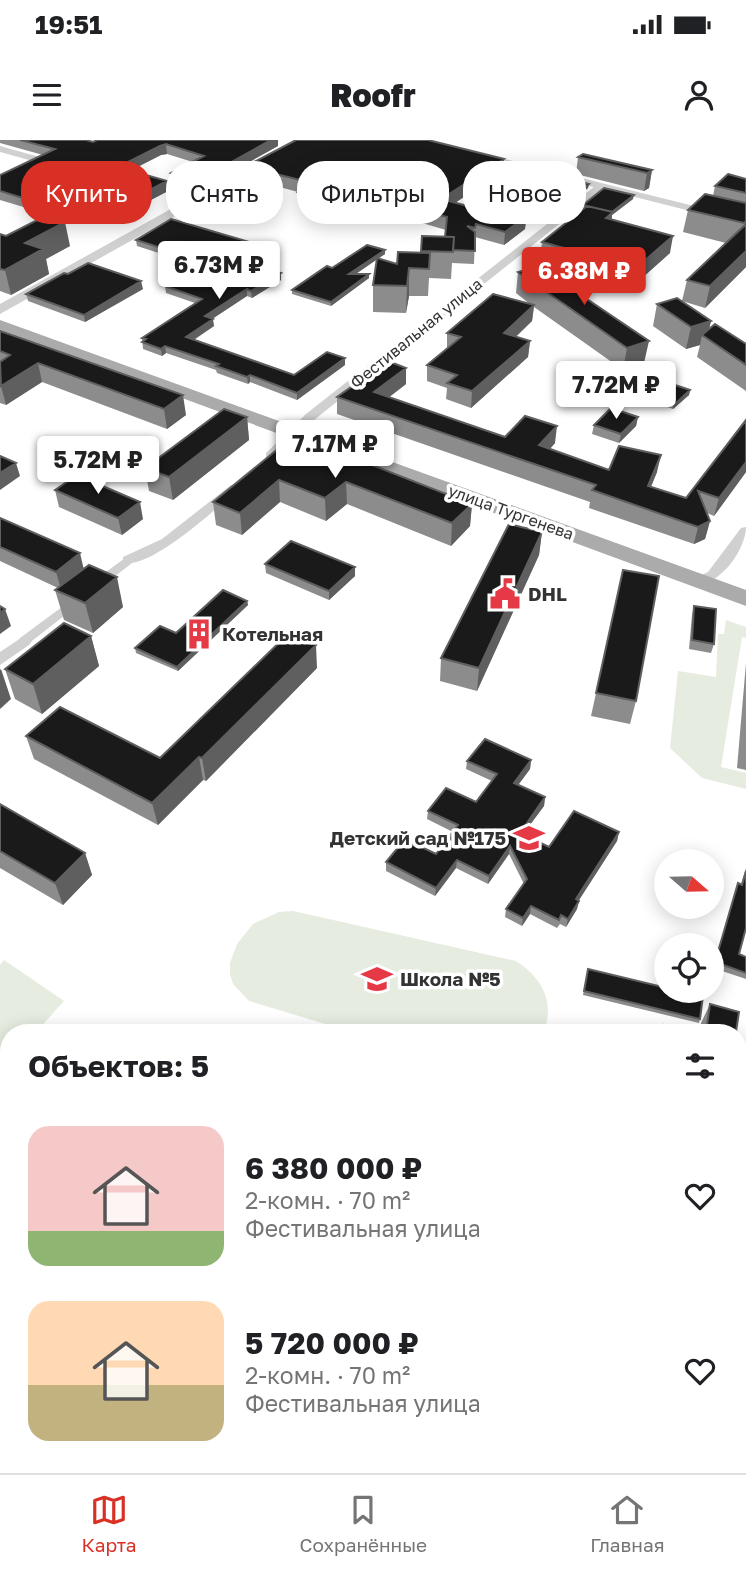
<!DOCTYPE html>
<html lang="ru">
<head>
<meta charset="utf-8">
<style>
  body { margin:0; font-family:"Golos Text",sans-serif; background:#f2f2f2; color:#202124; height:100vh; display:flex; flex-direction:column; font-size:26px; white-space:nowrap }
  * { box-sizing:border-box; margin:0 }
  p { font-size:23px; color:#757577 }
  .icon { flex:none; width:38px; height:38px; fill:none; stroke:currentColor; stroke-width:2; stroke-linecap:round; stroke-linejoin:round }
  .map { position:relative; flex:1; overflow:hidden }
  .panel { position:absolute; left:0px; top:884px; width:747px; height:450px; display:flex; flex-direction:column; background:#fff; border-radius:28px 28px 0 0; box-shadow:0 4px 18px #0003 }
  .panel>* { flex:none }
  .banner { position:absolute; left:21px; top:21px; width:705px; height:63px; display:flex; gap:14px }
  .needle { width:46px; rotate:110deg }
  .buttons { position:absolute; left:654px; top:709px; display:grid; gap:14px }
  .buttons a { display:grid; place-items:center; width:70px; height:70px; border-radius:50%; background:#fff; box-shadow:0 4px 18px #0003; font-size:35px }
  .price { position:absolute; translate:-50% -60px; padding:0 16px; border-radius:7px; background:#fff; color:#222; font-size:23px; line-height:46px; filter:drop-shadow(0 2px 4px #0008) }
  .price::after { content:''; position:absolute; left:50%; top:42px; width:21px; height:16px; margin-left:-10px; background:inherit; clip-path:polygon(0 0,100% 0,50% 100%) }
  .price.active { background:#d93025; color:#fff }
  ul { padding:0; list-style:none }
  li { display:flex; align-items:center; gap:21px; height:175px; padding:0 28px }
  li span { display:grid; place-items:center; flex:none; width:196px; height:140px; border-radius:21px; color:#555 }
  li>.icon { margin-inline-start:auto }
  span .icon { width:84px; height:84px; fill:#fffc; stroke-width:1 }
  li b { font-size:30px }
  h2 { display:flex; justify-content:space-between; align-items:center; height:84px; padding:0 28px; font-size:30px }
  .chip { padding:0 24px; border-radius:28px; background:#fff; box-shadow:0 4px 18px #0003; font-size:24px; line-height:63px }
  .chip.active { background:#d93025; color:#fff }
  .status { display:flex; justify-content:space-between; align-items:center; height:49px; padding:0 35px; background:#fff; direction:ltr }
  .status svg { height:19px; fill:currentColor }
  header { display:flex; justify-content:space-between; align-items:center; height:91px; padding:0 28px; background:#fff; font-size:32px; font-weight:800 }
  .tab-bar { display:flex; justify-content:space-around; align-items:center; height:98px; border-top:2px solid #e0e0e0; background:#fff; font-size:19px; color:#757577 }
  .tab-bar a { display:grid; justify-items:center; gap:4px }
  .tab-bar .active { color:#d93025 }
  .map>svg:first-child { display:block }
  .green { fill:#e6ecdf }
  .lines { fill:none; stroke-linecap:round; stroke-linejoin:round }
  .pedestrian { fill:#d0d0d0; fill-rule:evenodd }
  .minor { fill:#d0d0d0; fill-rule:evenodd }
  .tertiary { fill:#d0d0d0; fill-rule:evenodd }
  .primary { fill:#ababab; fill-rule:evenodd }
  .wall { fill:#8c8c8c }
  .shaded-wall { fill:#5f5f5f }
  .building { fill:#1a1a1a; stroke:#5f5f5f; stroke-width:2 }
  .labels { text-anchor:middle; stroke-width:7; stroke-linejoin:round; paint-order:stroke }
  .far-street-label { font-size:16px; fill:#333; stroke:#fff }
  .poi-label { font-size:19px; font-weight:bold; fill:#333; stroke:#fff; text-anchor:start }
</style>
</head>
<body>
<div class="status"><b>19:51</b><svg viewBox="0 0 49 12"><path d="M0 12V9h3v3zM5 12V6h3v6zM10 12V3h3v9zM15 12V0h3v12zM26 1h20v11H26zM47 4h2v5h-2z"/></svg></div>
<header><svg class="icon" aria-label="menu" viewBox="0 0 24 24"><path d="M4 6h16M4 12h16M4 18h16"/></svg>Roofr<svg class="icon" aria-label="person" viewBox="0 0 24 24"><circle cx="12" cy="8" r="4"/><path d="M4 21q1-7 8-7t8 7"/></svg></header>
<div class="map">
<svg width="746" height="1333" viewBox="0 0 746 1333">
  <rect width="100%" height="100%" fill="#fff"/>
  <!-- green -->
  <path class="green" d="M726,480L746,487V498L742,497L721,627L746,633V649L702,638L670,608L678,531L716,537L718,494H724Z
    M293,771L516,821C542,838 555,861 544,892H352L249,861L233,844L230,834V823L237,804L253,784L279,772Z
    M4,820L64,861L36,892H9V972L0,985V825Z"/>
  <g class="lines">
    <!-- pedestrian -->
    <path class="pedestrian" d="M128,416L132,417V423L100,448H92V442Z
      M74,458L80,462L78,465L28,504H20L18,501L20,498Z"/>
    <!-- minor -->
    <path class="minor" d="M0,6L43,18L45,20L40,23L0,12Z
      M481,13L746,79V85L603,49L314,280L276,319H266V313L306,274L594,47L478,18V14Z
      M231,345L238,349L236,352C214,370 151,429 123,423V417L162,399Z
      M746,387C746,409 719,449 693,443L691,440L708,432L741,388Z
      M24,496L32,501L29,505L0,525V512Z
      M0,1261L9,1264V1290L0,1287Z
      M55,1325H88L85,1333H52Z
      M127,1325H173L176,1333H130Z"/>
    <!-- tertiary -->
    <path class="tertiary" d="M241,30L247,34L245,37L0,174V164Z"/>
    <!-- primary -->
    <path class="primary" d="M0,180L746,450V466L0,191Z"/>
  </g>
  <!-- wall -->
  <path class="wall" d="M0,0H86L93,2L97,0H278V6L199,50L172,42L171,33L193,22L167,14L161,15L130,31L168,51L147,62L127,56L77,83L0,60V35L43,15L0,3Z
    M296,0L504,19L503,31L455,63L525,89L504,105L475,97L474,124L452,123L451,139L429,138L428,156H409L406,173L373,172V145L377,119L355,134L369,138L331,166L292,154V150L332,128L385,110V114L378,118L397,124L421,113L422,96L445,97L446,90L398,76V64L419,50L372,38L321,71L299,64L298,52L261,42L230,60L215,55L214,43Z
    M578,17L652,30L649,48L644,51L576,34Z
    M746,39V127L705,168L682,161L687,140L726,103L683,92L688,70L713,56L715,46Z
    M589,44L588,48L567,65L544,59V55Z
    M633,59L612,75V79L670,113L633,146L609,139L605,148L569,138L570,128L540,119L542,102L584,69L583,68V65Z
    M0,94L6,96L70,106L46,119L49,134L11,155L0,151Z
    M136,100L256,111L242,120L281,133V140L252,158L247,156L212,179L214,186L194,200L294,235L345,225L297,260L250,242L248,244L217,233L216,230L166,213L162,216L143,209L142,198L195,163L166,153L165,146L199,126L137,106Z
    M538,126L644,223L623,230L534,167L532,181L516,197L530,201L528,217L471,268L446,259L447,248L427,241V225L447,209V193L531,165L516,153L518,132Z
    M68,134L143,149L85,182L28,161L26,154Z
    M657,164L711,181L709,189L746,204V251L697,217L700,205L686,209L653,186Z
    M0,191L186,275L167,289L42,242L6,265L0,263Z
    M406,228V244L389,257L505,297L555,303L550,309L609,330L657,332L651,347L686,358L746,280V332L714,376L707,373L710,381L705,399L694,404L589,368L590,362L337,274V257Z
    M690,250L689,255L673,269L649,261L650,256Z
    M247,277L249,300L173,360L149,351L145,328Z
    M638,277L636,286L619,303L592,294L594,285Z
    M295,295L472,364L470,386L451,406L347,364L326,381L280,362L242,395L216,385L213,362Z
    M55,350L143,379L122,395L59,367Z
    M0,378L84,428L123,467L93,493L64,480L55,450L58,448L0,421Z
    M542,392L539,415L477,551L440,541L441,518Z
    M265,424L355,427V436L329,460L266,433Z
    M623,430L636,561L630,584L591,576Z
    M247,461L248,465L178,531L136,513L135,508L176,493Z
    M694,466L714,504L711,513L689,509L692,475Z
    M91,496L99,526L42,574L15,559L5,529Z
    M746,523V630L737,628Z
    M317,528L206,641L203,640L158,685L34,619L26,596L160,618Z
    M531,620L530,629L518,645L545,657L544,666L523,694L549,707L619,692L617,701L578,761L577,769L566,787L560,784L557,788L530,774L522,786L505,777L506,769L524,744L509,714L488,744L456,728L435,756L386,731V722L436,714L453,692L427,679L428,671L476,662L492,641L466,629L467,621Z
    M0,664L85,713L92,735L63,765L0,728Z
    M746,728V788L739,814L746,817V839L713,828L736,749L738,743L741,744Z
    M588,829L700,879L699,883L583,855Z
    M710,864L736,892H700L701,883Z"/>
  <!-- shaded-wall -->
  <path class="shaded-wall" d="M271,0H278V6L199,50L197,41Z
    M166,4L167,14L161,15L119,36L118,27L160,6Z
    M504,19L503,31L441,72V59Z
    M372,25V38L321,71V58Z
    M260,30L261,42L230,60L229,47Z
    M652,30L649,48L644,51L647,33Z
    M167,41L168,51L147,62L146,52Z
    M589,44L588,48L567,65L568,61Z
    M126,46L127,56L77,83L75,74Z
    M634,55L633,59L612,75L610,90L606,78Z
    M527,76L525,89L504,105L505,92Z
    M65,82L70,106L46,119L49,134L11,155L5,130L25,103Z
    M673,96L670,113L633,146L636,128Z
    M256,104V111L235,124V118Z
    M385,110V114L350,138L349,134Z
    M746,111V127L705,168L710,146Z
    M612,121L609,139L605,148L608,130Z
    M409,128V156L406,173L407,146Z
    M281,133V140L252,158L251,151Z
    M369,134V138L331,166V162Z
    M141,141L143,149L85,182L84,175Z
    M247,149V156L206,183L205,176Z
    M534,165L532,181L502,209L504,193Z
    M213,179L214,186L187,204L186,197Z
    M711,181L707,198L702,195L700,205L686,209L691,187Z
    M530,201L528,217L471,268L472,251Z
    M649,201L644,223L623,230L627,208Z
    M165,206L166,213L162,216L161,209Z
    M345,218V225L297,260V253Z
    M38,223L42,242L6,265L1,246Z
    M406,228V244L374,269V252Z
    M250,235V242L248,244L247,237Z
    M690,250L689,255L673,269L674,265Z
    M183,255L186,275L167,289L164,269Z
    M247,277L249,300L173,360L169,337Z
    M638,277L636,286L619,303L621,294Z
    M557,286L555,303L537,323L539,305Z
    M661,315L657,332L644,363L648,346Z
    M746,322V332L714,376L719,358Z
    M16,323L20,336L0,350V333Z
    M279,340L280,362L242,395L240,373Z
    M346,342L347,364L326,381L325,358Z
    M140,362L143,379L122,395L118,378Z
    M472,364L470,386L451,406L452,383Z
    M710,381L705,399L694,404L698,387Z
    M542,392L539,415L477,551L479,528Z
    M80,413L84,430L61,449L56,432Z
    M355,427V436L329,460V451Z
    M117,437L123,467L93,493L85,463Z
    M247,461L248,465L178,531L177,527Z
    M5,469L11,486L0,494V473Z
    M91,496L99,526L42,574L33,544Z
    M316,505L317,528L206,641L202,618Z
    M1,529L11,559L0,569V530Z
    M199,617L203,640L158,685L152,663Z
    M531,620L530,629L513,652L514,643Z
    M545,657L544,666L518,701L520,693Z
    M619,692L617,701L574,768L576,759Z
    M510,706L509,714L488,744L489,736Z
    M85,713L92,735L63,765L55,743Z
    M457,720L456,728L435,756L436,748Z
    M579,761L577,769L566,787L568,779Z
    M531,766L530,774L522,786L523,778Z
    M9,1133V1178L1,1192L8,1200L0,1215V1149Z"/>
  <!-- building -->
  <path class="building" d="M20,0H86L93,2L97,0H271L197,41L171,33L204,16L166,4L160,6L118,27L167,41L146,52L126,46L75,74L0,51V35L55,9Z
    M296,0H428L504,19L441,59L487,71L493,67L527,76L505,92L476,84L475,88L467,86L475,92V111L453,110L454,97H445L447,77L398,64L432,41L372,25L321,58L298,52L312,43L260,30L229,47L214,43Z
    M583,14L652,30L647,33L578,17Z
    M728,34L746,39V53L715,46Z
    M565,38L589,44L568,61L544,55Z
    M604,48L634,55L612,72L583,65Z
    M705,54L746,63V81L744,83L688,70Z
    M587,66L613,72L606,78L673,96L636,128L612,121L608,130L572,120L590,115L542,102Z
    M45,76L65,82L25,103L43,109L5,130L0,129V94L6,96Z
    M171,79L256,104L235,118L281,133L251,151L247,149L205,176L213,179L186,197L294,235L327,212L345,218L297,253L250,235L247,237L216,226L219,224L165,206L161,209L142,202L146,199L142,198L202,159L165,146L206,122L136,100Z
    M746,84V111L710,146L687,140Z
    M422,96L454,97L453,112L421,111Z
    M367,105L385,110L349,134H369L331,162L292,150L327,126L332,128Z
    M398,112L430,113L429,129L409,128L407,146L373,145L377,118L397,124Z
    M88,123L141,141L84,175L26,154L64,133L68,134Z
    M538,126L649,201L627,208L518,132Z
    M493,154L534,165L504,193L530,201L472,251L447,243L457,235L427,225L461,197L447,193Z
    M677,158L711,181L691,187L657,164Z
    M715,184L746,204V225L702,195Z
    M0,191L183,255L164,269L38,223L1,246L0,222L10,215L0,211Z
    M388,221L406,228L374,252L505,297L525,276L557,286L539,305L609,330L619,306L661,315L648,346L686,358L746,280V322L719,358L698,351L710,381L698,387L592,350L596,345L337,257Z
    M666,242L690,250L674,265L650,256Z
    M611,268L638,277L621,294L594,285Z
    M224,269L247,277L169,337L145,328Z
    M295,295L472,364L452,383L346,342L325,358L279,340L240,373L213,362Z
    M0,316L16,323L0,333Z
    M77,335L140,362L118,378L55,350Z
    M0,378L80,413L56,432L0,407Z
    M509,384L542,392L479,528L441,518Z
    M291,401L355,427L329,451L265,424Z
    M89,425L117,437L85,463L55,450Z
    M623,430L659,436L636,561L596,553Z
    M223,450L247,461L177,527L135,508L160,486L176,493Z
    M0,466L5,469L0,473Z
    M694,466L716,469L714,504L692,500Z
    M64,483L91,496L33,544L5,529Z
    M289,493L316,505L202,618L199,617L152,663L26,596L60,567L160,618Z
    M485,599L531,620L514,643L545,657L520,693L549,707L574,671L619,692L576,759L579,761L568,779L561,775L559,780L531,766L523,778L506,769L527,739L510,706L489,736L457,720L436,748L386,722L405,699L436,714L458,685L428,671L446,648L476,662L497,634L467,621Z
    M0,664L85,713L55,743L0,711Z
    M746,731V788L739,814L746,817V833L715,822L738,743L742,745Z
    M588,829L667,848V850H678L703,856L700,879L584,851Z
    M710,864L739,872L736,892H706Z
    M664,885L697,892H663Z
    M9,970V1057L7,1061L9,1062V1133L0,1149V985Z"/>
  <!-- icons -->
  <defs>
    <g id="civic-bare" transform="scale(2.415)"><path d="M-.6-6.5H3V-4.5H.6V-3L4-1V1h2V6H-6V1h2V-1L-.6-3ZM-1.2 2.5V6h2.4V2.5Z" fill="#e63946" stroke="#fff" stroke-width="2.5" paint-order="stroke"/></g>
    <g id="building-bare" transform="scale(2.415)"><path d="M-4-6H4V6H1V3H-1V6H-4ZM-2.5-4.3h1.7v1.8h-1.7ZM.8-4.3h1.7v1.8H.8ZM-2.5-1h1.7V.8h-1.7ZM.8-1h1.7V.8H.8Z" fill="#e63946" stroke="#fff" stroke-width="2.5" paint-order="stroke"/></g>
    <g id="school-bare" transform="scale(2.415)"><path d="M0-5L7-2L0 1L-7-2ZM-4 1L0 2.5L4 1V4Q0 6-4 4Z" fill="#e63946" stroke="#fff" stroke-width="2.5" paint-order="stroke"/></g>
  </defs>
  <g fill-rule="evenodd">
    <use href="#civic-bare" x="505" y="454"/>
    <use href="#building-bare" x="199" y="494"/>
    <use href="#school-bare" x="529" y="698"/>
    <use href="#school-bare" x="377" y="839"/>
  </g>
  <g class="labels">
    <!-- far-street labels -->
    <g class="far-street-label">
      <text transform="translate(416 193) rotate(-39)" y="6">Фестивальная улица</text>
      <text transform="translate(511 372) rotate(20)" y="6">улица Тургенева</text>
    </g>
    <!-- poi labels -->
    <g class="poi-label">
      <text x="528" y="461">DHL</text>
      <text x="222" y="501">Котельная</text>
      <text x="506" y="705" text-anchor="end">Детский сад №175</text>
      <text x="400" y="846">Школа №5</text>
    </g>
  </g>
</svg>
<div class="buttons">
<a><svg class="needle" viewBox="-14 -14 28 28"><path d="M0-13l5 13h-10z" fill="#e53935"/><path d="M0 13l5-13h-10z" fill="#757577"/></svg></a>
<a><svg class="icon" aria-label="locate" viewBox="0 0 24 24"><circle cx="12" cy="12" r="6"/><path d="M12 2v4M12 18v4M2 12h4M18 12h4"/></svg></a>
</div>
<b class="price" style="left:219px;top:161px">6.73M ₽</b>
<b class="price active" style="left:584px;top:167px">6.38M ₽</b>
<b class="price" style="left:616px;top:281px">7.72M ₽</b>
<b class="price" style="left:335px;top:340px">7.17M ₽</b>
<b class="price" style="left:98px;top:356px">5.72M ₽</b>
<div class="banner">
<a class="chip active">Купить</a>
<a class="chip">Снять</a>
<a class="chip">Фильтры</a>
<a class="chip">Новое</a>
</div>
<section class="panel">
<h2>Объектов: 5<svg class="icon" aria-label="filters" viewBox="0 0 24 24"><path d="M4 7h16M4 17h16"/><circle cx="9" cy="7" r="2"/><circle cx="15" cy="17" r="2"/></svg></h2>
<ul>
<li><span style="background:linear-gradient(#f6c9c9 75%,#8fb573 0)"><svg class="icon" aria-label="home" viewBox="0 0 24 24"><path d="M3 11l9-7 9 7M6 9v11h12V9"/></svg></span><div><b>6 380 000 ₽</b><p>2-комн. · 70 m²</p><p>Фестивальная улица</p></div><svg class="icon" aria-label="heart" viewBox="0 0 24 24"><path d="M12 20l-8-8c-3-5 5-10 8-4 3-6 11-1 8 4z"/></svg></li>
<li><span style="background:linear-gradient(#ffd9b3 60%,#c2b280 0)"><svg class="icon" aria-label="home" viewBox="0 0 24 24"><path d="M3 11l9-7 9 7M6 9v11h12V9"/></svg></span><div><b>5 720 000 ₽</b><p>2-комн. · 70 m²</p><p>Фестивальная улица</p></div><svg class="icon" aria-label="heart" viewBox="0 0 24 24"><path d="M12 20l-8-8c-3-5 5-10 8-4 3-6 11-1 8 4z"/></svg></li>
</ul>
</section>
</div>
<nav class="tab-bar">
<a class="active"><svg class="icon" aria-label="map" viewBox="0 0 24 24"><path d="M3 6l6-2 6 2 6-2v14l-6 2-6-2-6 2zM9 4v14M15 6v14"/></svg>Карта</a>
<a><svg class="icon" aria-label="saved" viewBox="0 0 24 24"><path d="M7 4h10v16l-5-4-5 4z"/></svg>Сохранённые</a>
<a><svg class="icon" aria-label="home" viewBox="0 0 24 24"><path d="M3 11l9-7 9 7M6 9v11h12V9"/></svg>Главная</a>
</nav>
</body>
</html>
